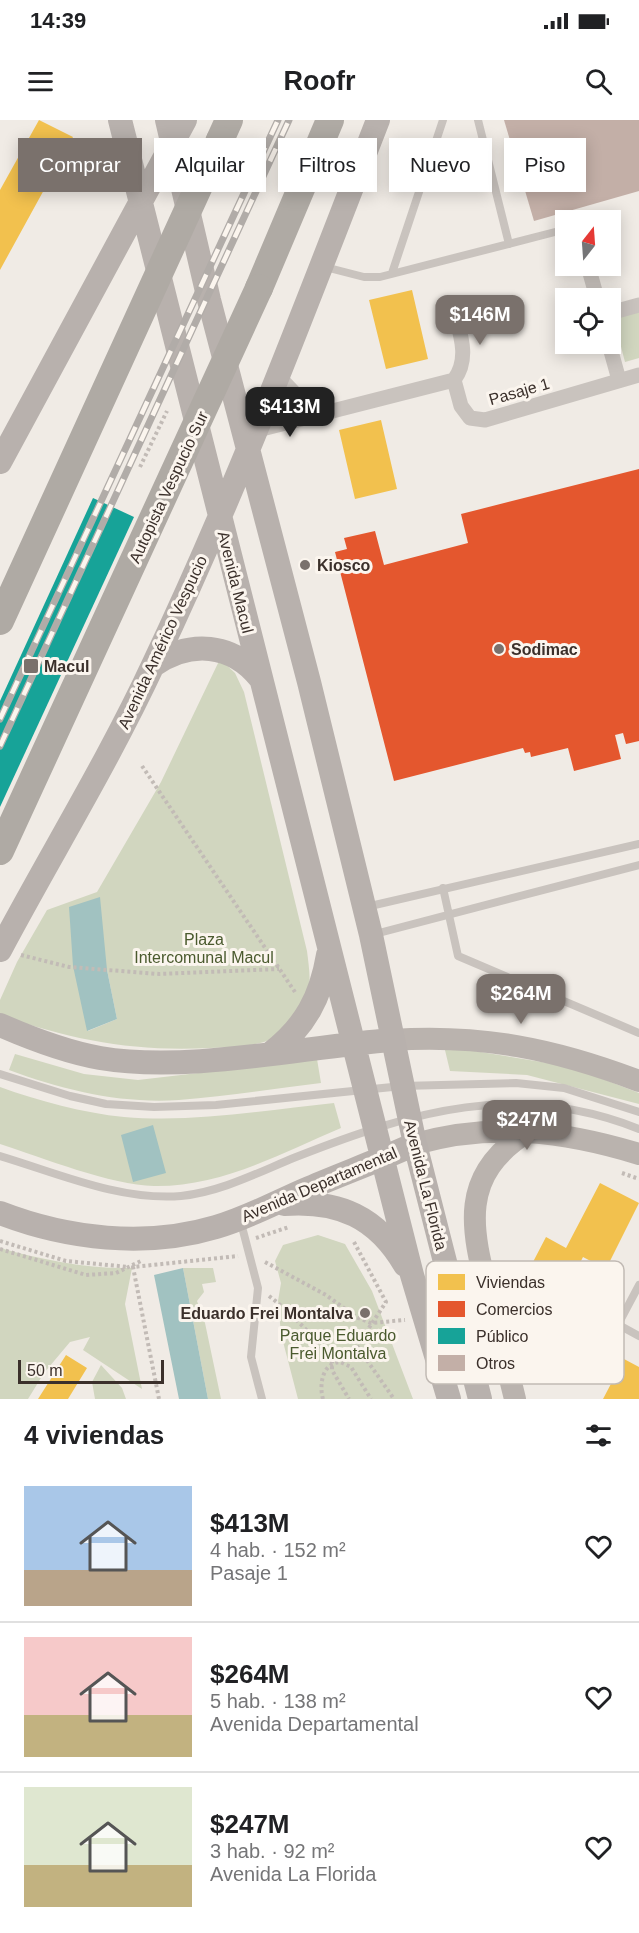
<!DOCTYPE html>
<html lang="es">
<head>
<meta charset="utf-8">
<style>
  body { margin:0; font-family:Helvetica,sans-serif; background:#f2f2f2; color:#202124; height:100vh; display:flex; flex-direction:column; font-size:22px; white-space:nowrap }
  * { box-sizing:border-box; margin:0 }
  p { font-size:20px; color:#757577 }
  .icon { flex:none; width:33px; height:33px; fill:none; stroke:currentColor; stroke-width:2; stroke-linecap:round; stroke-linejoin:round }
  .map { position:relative; height:1279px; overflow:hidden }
  .drawer { display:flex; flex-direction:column; background:#fff; flex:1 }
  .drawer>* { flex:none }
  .banner { position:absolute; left:18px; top:18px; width:603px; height:54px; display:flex; gap:12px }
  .needle { width:39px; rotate:17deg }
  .controls { position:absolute; left:555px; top:90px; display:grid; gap:12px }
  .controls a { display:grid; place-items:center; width:66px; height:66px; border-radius:0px; background:#fff; box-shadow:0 3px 15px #0003; font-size:30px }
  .scale { position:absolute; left:18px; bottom:15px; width:146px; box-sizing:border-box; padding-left:6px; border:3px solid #3b302b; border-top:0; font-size:16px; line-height:21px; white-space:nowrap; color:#3b302b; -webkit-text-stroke:4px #fbf5ee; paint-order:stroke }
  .price { position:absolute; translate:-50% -51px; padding:0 14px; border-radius:12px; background:#7a716c; color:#fff; font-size:20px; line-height:39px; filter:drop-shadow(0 2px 3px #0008) }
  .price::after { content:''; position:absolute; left:50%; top:36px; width:18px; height:14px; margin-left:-9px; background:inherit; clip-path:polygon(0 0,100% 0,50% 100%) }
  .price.current { background:#222; color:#fff }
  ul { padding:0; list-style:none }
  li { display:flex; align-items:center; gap:18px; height:150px; padding:0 24px }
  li+li { border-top:2px solid #e0e0e0 }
  li span { display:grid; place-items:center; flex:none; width:168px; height:120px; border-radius:0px; color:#555 }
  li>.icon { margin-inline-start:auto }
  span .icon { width:72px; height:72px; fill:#fffc; stroke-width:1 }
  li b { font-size:26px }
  h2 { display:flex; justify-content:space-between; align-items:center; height:72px; padding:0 24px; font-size:26px }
  .tag { padding:0 21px; border-radius:0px; background:#fff; box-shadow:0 3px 15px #0003; font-size:21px; line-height:54px }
  .tag.current { background:#7a716c; color:#fff }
  .status { display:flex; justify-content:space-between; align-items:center; height:42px; padding:0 30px; background:#fff; direction:ltr }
  .status svg { height:16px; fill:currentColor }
  header { display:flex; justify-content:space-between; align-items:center; height:78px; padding:0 24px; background:#fff; font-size:27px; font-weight:700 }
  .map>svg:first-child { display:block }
  .green { fill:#d1d6bf; fill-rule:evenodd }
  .water { fill:#a1c2c1 }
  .homes { fill:#f2c14e }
  .shops { fill:#e4572e }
  .public { fill:#17a398 }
  .building { fill:#c3afa7 }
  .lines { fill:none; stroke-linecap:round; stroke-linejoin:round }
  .path { stroke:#c2bbb6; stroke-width:4; stroke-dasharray:3 3; stroke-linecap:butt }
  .lane { stroke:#c9c3be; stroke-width:8 }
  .street { stroke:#c9c3be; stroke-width:15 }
  .secondary { stroke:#bab3ae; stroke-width:22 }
  .primary { stroke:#b8b1ad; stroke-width:24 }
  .highway { stroke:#afaaa4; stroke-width:28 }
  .rail-casing { stroke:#b1aca8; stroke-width:7 }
  .rail { stroke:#fbf5ee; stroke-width:4.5; stroke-dasharray:14; stroke-linecap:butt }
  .highway-bridge { stroke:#afaaa4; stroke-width:28 }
  .poi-dot { fill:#7a716c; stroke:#fbf5ee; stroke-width:2 }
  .labels { text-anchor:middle; stroke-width:6; stroke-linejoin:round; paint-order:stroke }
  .street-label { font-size:16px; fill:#3b302b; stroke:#fbf5ee }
  .poi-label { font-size:16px; font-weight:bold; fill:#3b302b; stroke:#fbf5ee; text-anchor:start }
  .park-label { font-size:16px; fill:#4a5a2e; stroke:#fbf5ee }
  .key { fill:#fbf5ee; stroke:#c1bab4; stroke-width:1.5 }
  .key-label { font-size:16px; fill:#3b302b }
</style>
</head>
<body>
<div class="status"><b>14:39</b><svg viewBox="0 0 49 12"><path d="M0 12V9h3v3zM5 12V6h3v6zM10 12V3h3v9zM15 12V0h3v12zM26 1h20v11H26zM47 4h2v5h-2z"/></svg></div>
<header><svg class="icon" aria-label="menu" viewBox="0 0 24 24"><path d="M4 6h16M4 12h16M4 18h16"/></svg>Roofr<svg class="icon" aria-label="search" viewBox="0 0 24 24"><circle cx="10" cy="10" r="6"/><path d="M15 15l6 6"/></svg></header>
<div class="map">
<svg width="639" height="1279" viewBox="0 0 639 1279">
  <rect width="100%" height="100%" fill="#f0ebe5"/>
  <!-- green -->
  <path class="green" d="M639,189V238L625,242L613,196Z
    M220,539L235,553L244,572L307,831C309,848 313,869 304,885C296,898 279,917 264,922C247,927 228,927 210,928C133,932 72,920 0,895V880L17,842L47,790L97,772L161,662ZM107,850L117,899L88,911Z
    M444,926L572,947L639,973V984L527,955L450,951Z
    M15,934L84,954L138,960L317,939L321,963C274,969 226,976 179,980C121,984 63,970 9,950Z
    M0,967C39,981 83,993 124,997C194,1003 266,990 334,983L341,1008C282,1033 221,1067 154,1066C111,1065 43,1038 0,1024Z
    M318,1115L345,1124L372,1171L413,1279H298L281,1214L278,1181L281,1163L275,1141L283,1125Z
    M0,1128C44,1140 86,1149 132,1148L125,1184L142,1269L83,1230L90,1217L70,1222L44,1253L28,1279H0Z
    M183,1148H213L216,1162L202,1164L204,1172L197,1181L205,1203L221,1279H208Z
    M101,1245L122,1268L126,1279H95L92,1262Z"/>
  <!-- water -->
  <path class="water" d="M100,777L107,850L117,899L87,911L73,846L69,787Z
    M153,1005L166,1053L133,1062L121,1015Z
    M183,1148L208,1279H179L154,1155Z"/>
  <!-- homes -->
  <path class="homes" d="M39,0L73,17L0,150V70Z
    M412,170L428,239L386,249L369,180Z
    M381,300L397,369L355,379L339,310Z
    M600,1063L639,1083L606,1149L583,1137L547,1208L509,1188L546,1117L566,1128Z
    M66,1235L87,1248L68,1279H38Z
    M624,1239L639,1247V1279H603Z"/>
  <!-- shops -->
  <path class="shops" d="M639,349V621L626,624L623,613L615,615L621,639L574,651L568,628L531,637L530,632L525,633L523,628L394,661L335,432L347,429L344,418L375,411L384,445L468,423L461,394Z"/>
  <!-- public -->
  <path class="public" d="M93,378L134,397L0,687V581Z"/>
  <!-- building -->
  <path class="building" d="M504,0H639V71L534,101Z"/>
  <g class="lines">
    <!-- path -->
    <path class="path" d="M140,347L167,291
      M142,646L295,872
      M21,835L69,847L159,854L279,849
      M622,1053L639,1059
      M256,1118L289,1107
      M0,1121L66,1141L129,1147
      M354,1122L386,1182L357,1226L394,1279
      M0,1129L86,1155L116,1153L143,1140
      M265,1142L326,1175L356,1197L371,1203L405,1200
      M269,1176C294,1195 313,1216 332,1241V1250L349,1279
      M159,1279L133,1147L238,1136
      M323,1279C319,1265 322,1243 340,1242L351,1247L371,1279"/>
    <!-- lane -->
    <path class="lane" d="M478,0L509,124
      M325,147L364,157H380L555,112
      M392,153L443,0
      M443,768L458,836L639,913
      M366,787L639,724
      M375,814L639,745
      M0,954L70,976L106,984L154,987L216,985L402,966L516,963L564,968L639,992
      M0,1036C57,1053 120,1081 181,1076C221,1072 259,1052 296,1037C413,991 517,960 639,1009
      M241,1103L258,1168L251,1237L262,1279
      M617,1204L639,1216
      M507,1241L612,1209L621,1199L639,1165"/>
    <!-- street -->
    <path class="street" d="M588,146L597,178
      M610,193L639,185
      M609,224L619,260
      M279,257L315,295
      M454,260L461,286L470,298L485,300L639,255
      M258,310L454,260C471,237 459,211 453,185"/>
    <!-- secondary -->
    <path class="secondary" d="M392,920C482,914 555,929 639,961
      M415,1024C491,1002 564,1011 639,1034
      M515,1279C507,1246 499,1214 490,1181C472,1111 456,1056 529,1011"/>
    <!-- primary -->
    <path class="primary" d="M120,0L412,1155L449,1279
      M167,0L209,180L309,562L371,815L415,1024L480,1279
      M0,342L185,0
      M154,545C190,520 232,523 260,558
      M0,830C51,734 108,642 154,543C238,366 307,183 378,0
      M0,905C32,919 66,932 100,938C188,953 302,927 392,920
      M271,933C305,907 321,877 328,835
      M284,1084C339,1080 377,1097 405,1145
      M0,1093C67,1119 146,1128 216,1107C248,1098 278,1081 309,1068C344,1053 380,1040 415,1024"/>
    <!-- highway -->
    <path class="highway" d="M220,20L229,0
      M259,168L330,0"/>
    <!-- rail casing -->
    <g class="rail-casing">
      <path id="rail" d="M0,599L278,0
        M0,626L289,0"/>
    </g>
    <!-- rail -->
    <use href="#rail" class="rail"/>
    <!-- highway-bridge -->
    <path class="highway-bridge" d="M0,501L220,20
      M0,731L259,168"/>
  </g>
  <!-- markers -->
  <g class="poi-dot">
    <circle cx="305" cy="445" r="6"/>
    <circle cx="499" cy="529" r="6"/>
    <rect x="23" y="538" width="16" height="16" rx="3"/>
    <circle cx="365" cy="1193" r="6"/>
  </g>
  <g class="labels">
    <!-- street labels -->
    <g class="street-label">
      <text transform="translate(519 271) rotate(-16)" y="6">Pasaje 1</text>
      <text transform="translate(168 367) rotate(-65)" y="6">Autopista Vespucio Sur</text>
      <text transform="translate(236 462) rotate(76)" y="6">Avenida Macul</text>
      <text transform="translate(162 522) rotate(-65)" y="6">Avenida Américo Vespucio</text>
      <text transform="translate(319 1064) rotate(-23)" y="6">Avenida Departamental</text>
      <text transform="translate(426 1065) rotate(76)" y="6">Avenida La Florida</text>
    </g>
    <!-- poi labels -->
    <g class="poi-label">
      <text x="317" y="451">Kiosco</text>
      <text x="511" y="535">Sodimac</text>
      <text x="44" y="552">Macul</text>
      <text x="353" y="1199" text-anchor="end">Eduardo Frei Montalva</text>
    </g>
    <!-- park labels -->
    <g class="park-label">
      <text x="204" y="825">Plaza<tspan x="204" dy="18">Intercomunal Macul</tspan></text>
      <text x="338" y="1221">Parque Eduardo<tspan x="338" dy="18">Frei Montalva</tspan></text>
    </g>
  </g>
  <!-- legend -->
  <rect x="426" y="1141" width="198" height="123" rx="9" class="key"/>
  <rect x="438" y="1154" width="27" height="16" fill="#f2c14e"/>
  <rect x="438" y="1181" width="27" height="16" fill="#e4572e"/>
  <rect x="438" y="1208" width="27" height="16" fill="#17a398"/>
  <rect x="438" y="1235" width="27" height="16" fill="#c3afa7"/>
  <g class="key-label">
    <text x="476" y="1168">Viviendas</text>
    <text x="476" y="1195">Comercios</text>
    <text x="476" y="1222">Público</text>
    <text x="476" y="1249">Otros</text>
  </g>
</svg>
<div class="controls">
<a><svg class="needle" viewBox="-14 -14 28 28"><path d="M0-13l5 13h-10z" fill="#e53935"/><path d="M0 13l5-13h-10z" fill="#757577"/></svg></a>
<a><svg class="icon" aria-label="locate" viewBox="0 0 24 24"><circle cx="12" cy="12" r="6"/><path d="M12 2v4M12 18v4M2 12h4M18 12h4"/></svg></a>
</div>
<div class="scale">50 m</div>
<b class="price" style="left:480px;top:226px">$146M</b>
<b class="price current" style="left:290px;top:318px">$413M</b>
<b class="price" style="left:521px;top:905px">$264M</b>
<b class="price" style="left:527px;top:1031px">$247M</b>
<div class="banner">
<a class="tag current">Comprar</a>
<a class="tag">Alquilar</a>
<a class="tag">Filtros</a>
<a class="tag">Nuevo</a>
<a class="tag">Piso</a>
</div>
</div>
<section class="drawer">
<h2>4 viviendas<svg class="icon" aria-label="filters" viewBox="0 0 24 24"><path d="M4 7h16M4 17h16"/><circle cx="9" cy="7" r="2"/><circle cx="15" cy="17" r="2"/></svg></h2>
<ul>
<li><span style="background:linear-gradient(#a9c7e8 70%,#b9a48a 0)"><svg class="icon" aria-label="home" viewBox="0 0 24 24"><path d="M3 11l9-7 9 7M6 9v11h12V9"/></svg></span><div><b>$413M</b><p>4 hab. · 152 m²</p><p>Pasaje 1</p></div><svg class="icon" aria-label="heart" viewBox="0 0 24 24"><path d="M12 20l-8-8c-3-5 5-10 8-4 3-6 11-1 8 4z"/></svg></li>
<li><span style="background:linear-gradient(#f6c9c9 65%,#c2b280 0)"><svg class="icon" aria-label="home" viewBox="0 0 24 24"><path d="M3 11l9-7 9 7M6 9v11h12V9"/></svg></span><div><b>$264M</b><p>5 hab. · 138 m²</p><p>Avenida Departamental</p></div><svg class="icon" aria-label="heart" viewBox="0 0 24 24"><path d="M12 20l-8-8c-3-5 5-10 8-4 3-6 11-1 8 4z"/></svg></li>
<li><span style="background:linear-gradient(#dfe7d0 65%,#c2b280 0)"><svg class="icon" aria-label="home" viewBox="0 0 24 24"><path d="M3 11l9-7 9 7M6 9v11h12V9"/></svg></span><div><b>$247M</b><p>3 hab. · 92 m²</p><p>Avenida La Florida</p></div><svg class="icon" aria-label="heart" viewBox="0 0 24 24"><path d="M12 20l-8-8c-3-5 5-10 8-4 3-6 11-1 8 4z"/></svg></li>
</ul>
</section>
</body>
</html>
